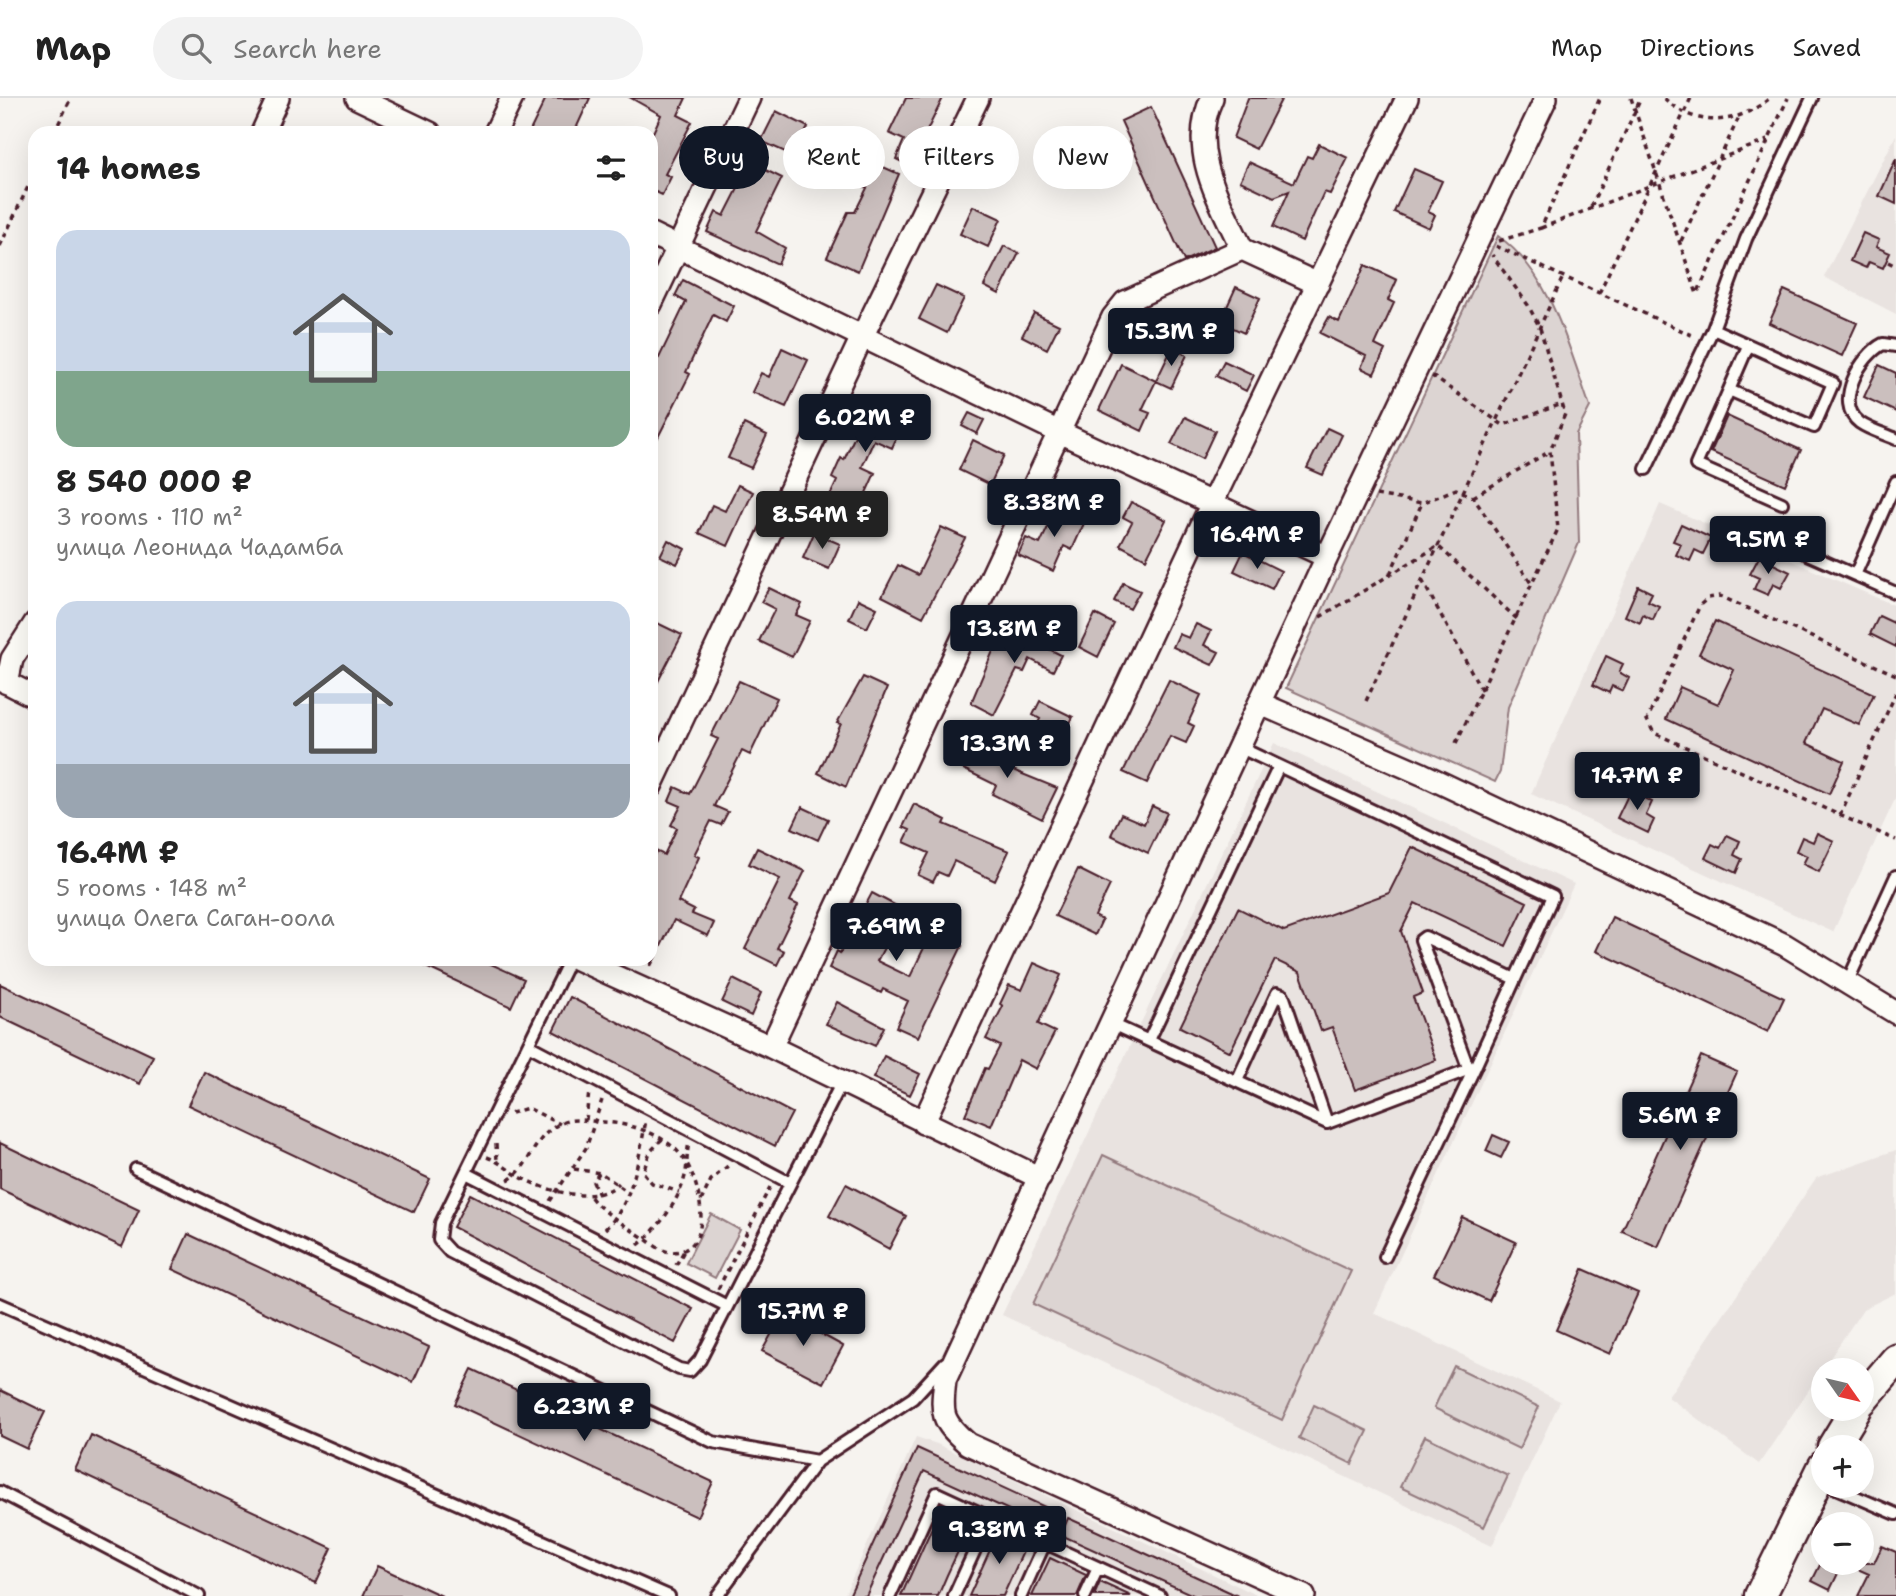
<!DOCTYPE html>
<html lang="en">
<head>
<meta charset="utf-8">
<style>
  body { margin:0; font-family:"Shantell Sans",sans-serif; background:#f2f2f2; color:#222; height:100vh; display:flex; flex-direction:column; font-size:26px; white-space:nowrap }
  * { box-sizing:border-box; margin:0 }
  p { font-size:23px; color:#767676 }
  .icon { flex:none; width:38px; height:38px; fill:none; stroke:currentColor; stroke-width:2; stroke-linecap:round; stroke-linejoin:round }
  .map { position:relative; flex:1; overflow:hidden }
  .sheet { position:absolute; left:28px; top:28px; width:630px; height:840px; display:flex; flex-direction:column; background:#fff; border-radius:21px; box-shadow:0 7px 28px #0002 }
  .sheet>* { flex:none }
  .guide { position:absolute; left:679px; top:28px; width:665px; height:63px; display:flex; gap:14px }
  .needle { width:46px; rotate:124deg }
  .fabs { position:absolute; left:1811px; top:1260px; display:grid; gap:14px }
  .fabs a { display:grid; place-items:center; width:63px; height:63px; border-radius:50%; background:#fff; box-shadow:0 7px 28px #0002; font-size:35px }
  .price { position:absolute; translate:-50% -60px; padding:0 16px; border-radius:7px; background:#111827; color:#fff; font-size:23px; line-height:46px; filter:drop-shadow(0 2px 4px #0008) }
  .price::after { content:''; position:absolute; left:50%; top:42px; width:21px; height:16px; margin-left:-10px; background:inherit; clip-path:polygon(0 0,100% 0,50% 100%) }
  .price.selected { background:#222; color:#fff }
  ul { padding:0; list-style:none }
  li { display:grid; align-content:center; gap:14px; height:371px; padding:0 28px }
  li span { display:grid; place-items:center; height:217px; border-radius:21px; color:#555 }
  li>.icon { margin-inline-start:auto }
  span .icon { width:126px; height:126px; fill:#fffc; stroke-width:1 }
  li b { font-size:30px }
  h2 { display:flex; justify-content:space-between; align-items:center; height:84px; padding:0 28px; font-size:30px }
  .tag { padding:0 24px; border-radius:32px; background:#fff; box-shadow:0 7px 28px #0002; font-size:24px; line-height:63px }
  .tag.selected { background:#111827; color:#fff }
  header { display:flex; align-items:center; gap:42px; box-sizing:border-box; height:98px; padding:0 35px; background:#fff; border-bottom:2px solid #e0e0e0 }
  header strong { font-size:33px }
  nav { display:flex; gap:38px; margin-inline-start:auto; font-size:24px }
  .search { width:490px; height:63px; background:#f2f2f2; display:flex; align-items:center; gap:18px; box-sizing:border-box; padding:0 24px; border-radius:38px; color:#767676; font-size:26px }
  .map>svg:first-child { display:block }
  .built { fill:#e9e3e0 }
  .green { fill:#dcd4d2; stroke:#937a7e; stroke-width:2 }
  .building { fill:#cbbfbe; stroke:#4a1f2b; stroke-width:2 }
  .lines { fill:none; stroke-linecap:round; stroke-linejoin:round }
  .lane-casing { stroke:#4a1f2b; stroke-width:16 }
  .street-casing { stroke:#4a1f2b; stroke-width:26 }
  .secondary-casing { stroke:#4a1f2b; stroke-width:35 }
  .path { stroke:#4a1f2b; stroke-width:3.5; stroke-dasharray:5 5; stroke-linecap:butt }
  .lane { stroke:#fdfcf7; stroke-width:10 }
  .street { stroke:#fdfcf7; stroke-width:21 }
  .secondary { stroke:#fdfcf7; stroke-width:30 }
</style>
</head>
<body>
<header>
<strong>Map</strong>
<div class="search"><svg class="icon" aria-label="search" viewBox="0 0 24 24"><circle cx="10" cy="10" r="6"/><path d="M15 15l6 6"/></svg>Search here</div>
<nav><a>Map</a><a>Directions</a><a>Saved</a></nav>
</header>
<div class="map">
<svg width="1896" height="1498" viewBox="0 0 1896 1498">
  <rect width="100%" height="100%" fill="#f6f3ef"/>
  <filter id="ink" filterUnits="userSpaceOnUse"><feTurbulence type="fractalNoise" baseFrequency=".0143" numOctaves="2"/><feDisplacementMap in="SourceGraphic" scale="14" xChannelSelector="R" yChannelSelector="G"/><feConvolveMatrix kernelMatrix="1 2 1 2 8 2 1 2 1" color-interpolation-filters="sRGB"/></filter>
  <g filter="url(#ink)">
    <!-- built -->
    <path class="built" d="M1896,37V216L1824,179Z
      M1660,406L1896,508V699L1833,834L1531,696Z
      M1274,645L1574,786L1374,1215L1560,1303L1492,1448L1002,1217Z
      M1896,1052V1195L1863,1211L1759,1366L1668,1299L1816,1080Z
      M916,1339L937,1346L1259,1498H844Z"/>
    <!-- green -->
    <path class="green" d="M1498,138C1551,175 1569,250 1590,309L1576,336L1579,445L1508,609L1500,674L1495,684L1286,590Z
      M1103,1057L1351,1173L1282,1322L1033,1206Z
      M711,1116L740,1132L715,1180L686,1165Z
      M1454,1268L1539,1309L1519,1351L1434,1310Z
      M1314,1307L1368,1333L1352,1366L1299,1340Z
      M1425,1338L1508,1378L1484,1429L1400,1389Z"/>
    <!-- building -->
    <path class="building" d="M546,0H590L574,35H529Z
      M631,0H686L678,17L692,24L665,76L671,79L662,97L656,94L651,103V39L661,17Z
      M906,0H943L918,51L922,52L914,70L896,61L904,42L889,35Z
      M1248,0H1282L1256,51L1233,40Z
      M1151,9L1215,149L1184,163L1121,23Z
      M776,13L808,29L794,58L761,43Z
      M1319,46L1348,60L1330,96L1324,94L1302,143L1273,129L1289,93L1274,99L1240,83L1249,64L1294,85L1307,58L1312,60Z
      M1896,61V106L1879,98Z
      M872,64L899,76L858,173L827,159L848,114H855L867,90L861,87Z
      M751,65L782,80L756,133L785,150L778,166L707,134L716,114L724,118Z
      M1414,71L1442,83L1428,114L1435,117L1429,130L1394,114Z
      M973,108L1001,121L988,149L960,136Z
      M1863,135L1879,142L1876,149L1890,155L1883,170L1869,164L1866,170L1850,163Z
      M1004,148L1019,155L999,196L984,188Z
      M1365,167L1397,182L1388,202L1394,205L1375,247L1385,252L1374,276L1361,270L1366,258L1320,235L1329,219L1339,224Z
      M683,182L734,208L726,224L713,217L686,274L690,276L651,353V256L659,260L686,204L675,198Z
      M936,187L964,200L947,235L919,221Z
      M1236,189L1260,200L1244,235L1220,224Z
      M1784,192L1857,225L1842,258L1769,225Z
      M1034,215L1059,227L1047,251L1022,238Z
      M1196,228L1210,235L1202,251L1188,244Z
      M782,250L808,262L786,309L752,294L761,275L769,279Z
      M1172,250L1187,257L1171,290L1156,283Z
      M1224,263L1254,277L1246,293L1216,278Z
      M1121,266L1156,283L1142,312L1150,315L1142,333L1099,312Z
      M1879,267L1896,275V314L1864,299Z
      M872,300L907,316L892,350L874,342L862,369L875,375L857,415L828,402L837,383L832,380L841,360L844,362Z
      M969,315L984,322L977,336L962,328Z
      M1727,318L1801,352L1785,387L1711,354Z
      M1185,319L1215,333L1202,361L1171,346Z
      M744,326L767,337L751,370L728,360Z
      M1327,330L1342,337L1323,377L1307,370Z
      M973,342L1004,357L990,387L959,372Z
      M738,387L753,394L728,448L699,435L712,407L725,413Z
      M1131,404L1166,422L1146,461L1120,447L1132,424L1123,419Z
      M1058,408L1086,421L1072,452L1064,448L1053,473L1018,457L1026,440L1040,446Z
      M1681,426L1711,440L1703,456L1695,452L1690,463L1676,457L1681,446L1673,443Z
      M941,429L965,440L923,519L882,498L898,467L918,477Z
      M814,435L840,446L829,471L803,460Z
      M668,442L685,451L677,466L660,458Z
      M1243,454L1281,473L1272,491L1234,473Z
      M1759,459L1790,474L1781,490L1773,486L1768,497L1754,491L1759,480L1750,476Z
      M1123,485L1140,493L1130,511L1114,503Z
      M1638,488L1652,495L1648,503L1659,508L1653,522L1643,517L1640,525L1625,518Z
      M769,490L802,506L796,517L810,523L792,559L759,543L775,511L761,504Z
      M858,501L877,510L867,530L849,521Z
      M1095,516L1114,526L1098,559L1079,549Z
      M1879,518L1896,526V549L1870,536Z
      M1035,521L1056,531L1047,550L1061,557L1053,573L1030,561L1024,574L1017,572L994,617L971,605L998,541L1020,552Z
      M651,522L682,537L651,597Z
      M1715,523L1874,596L1859,627L1822,611L1806,645L1844,663L1829,696L1666,621L1680,589L1718,606L1734,572L1699,556Z
      M1196,526L1211,533L1204,547L1219,554L1212,567L1173,549L1179,536L1189,540Z
      M1606,558L1623,566L1619,574L1629,580L1623,593L1612,588L1609,595L1593,587Z
      M863,579L887,590L846,689L818,675L841,626L837,625Z
      M1169,582L1201,597L1188,625L1194,628L1186,645L1170,638L1147,685L1123,674Z
      M739,583L777,600L750,657L742,653L714,708L728,714L721,727L711,723L694,757L699,759L678,804L694,812L692,816L714,825L708,838L674,822L651,868V764L656,753L664,757L677,730L671,727L681,708L669,703L675,689L690,696L718,641L711,638Z
      M1040,603L1073,619L1058,650L1032,637L1040,621L1033,617Z
      M981,643L1000,650L993,664L1057,690L1042,721L992,696L996,687L953,666L962,648L975,654Z
      M1630,693L1652,704L1646,717L1654,722L1648,735L1617,720Z
      M914,706L946,722L944,726L1009,753L995,783L954,763L947,778L938,774L933,784L918,777L929,755L904,744L910,732L903,729Z
      M1152,708L1167,715L1148,755L1111,737L1121,716L1144,726Z
      M802,709L828,721L818,742L792,730Z
      M1817,735L1834,743L1819,774L1803,766L1807,758L1796,753L1802,739L1813,744Z
      M1727,737L1740,743L1734,757L1742,761L1736,775L1705,760L1712,746L1720,750Z
      M1412,749L1527,804L1506,848L1415,805L1401,833L1423,895L1413,899L1436,962L1355,992L1332,929L1321,933L1300,874L1275,862L1230,954L1180,929L1238,810L1284,833L1389,795Z
      M757,750L805,773L790,803L798,807L777,850L784,853L777,867L745,851L780,781L749,766Z
      M1078,771L1110,787L1095,818L1102,822L1095,837L1055,818Z
      M872,795L904,812L877,863L910,879L932,833L962,848L918,939L896,929L908,903L883,891L881,895L829,870L837,853L840,855Z
      M1612,819L1784,900L1768,934L1596,853Z
      M409,861H480L524,881L511,909Z
      M1034,865L1061,877L1038,926L1055,934L1036,971L1019,962L991,1028L965,1017L985,970L988,971L1000,948L986,941L1003,908L1000,906L1009,887L1022,892Z
      M733,881L761,895L751,918L722,904Z
      M0,886L153,958L140,986L0,919Z
      M570,899L792,1015L775,1048L553,933Z
      M837,904L884,929L875,948L826,926Z
      M884,958L920,976L910,997L873,980Z
      M1701,958L1737,974L1658,1149L1622,1133Z
      M204,974L430,1081L414,1114L188,1007Z
      M1493,1037L1509,1044L1501,1060L1486,1053Z
      M0,1045L139,1112L122,1149L0,1091Z
      M846,1086L906,1118L889,1151L829,1118Z
      M470,1096L693,1211L675,1245L453,1129Z
      M1462,1119L1516,1144L1489,1203L1434,1177Z
      M188,1136L429,1249L413,1284L172,1171Z
      M1583,1171L1638,1195L1610,1256L1556,1232Z
      M783,1215L843,1248L823,1285L762,1253Z
      M472,1271L713,1384L697,1419L455,1306Z
      M0,1292L45,1314L27,1351L0,1338Z
      M91,1337L332,1450L316,1485L75,1372Z
      M917,1350L1045,1409L1034,1431L1006,1418L1009,1412L924,1373L866,1498H849Z
      M939,1414L970,1428L947,1477L938,1498H901Z
      M1068,1420L1097,1433L1238,1498H1195L1061,1437Z
      M999,1432L1027,1445L1003,1498H969Z
      M1882,1448L1896,1454V1498H1858L1869,1476L1844,1465H1874Z
      M1050,1460L1086,1477L1077,1498H1032Z
      M1821,1465H1843L1830,1492L1812,1483Z
      M377,1468L442,1498H363Z
      M1100,1484L1131,1498H1094Z"/>
    <g class="lines">
      <!-- lane casing -->
      <g class="lane-casing">
        <path id="lane" d="M1713,231L1833,285L1814,329L1729,292L1696,367L1782,405
          M1896,248L1883,246C1861,257 1833,305 1860,325C1870,332 1885,336 1896,341
          M1729,292L1748,248
          M1646,371L1713,231L1746,141L1812,0
          M1787,447L1896,495
          M1855,477L1896,384
          M570,861L441,1125L439,1142L450,1154L679,1271L690,1273L700,1262L842,984
          M1847,885L1896,778
          M1112,926L1327,1025L1475,969L1553,798L1241,650
          M1149,942L1279,668
          M528,947L790,1085
          M1469,972L1421,842L1425,839L1515,881
          M1237,983L1277,895L1283,897L1327,1025
          M136,1071L713,1344L817,1363L913,1300L945,1265
          M466,1075L727,1208
          M1385,1159L1475,969
          M0,1206L669,1498
          M1831,1388L1896,1416
          M0,1394L199,1498
          M717,1498L817,1363
          M890,1498L937,1395L1160,1498
          M954,1498L990,1419
          M1021,1498L1045,1445
          M1085,1498L1098,1470"/>
      </g>
      <!-- street casing -->
      <g class="street-casing">
        <path id="street" d="M357,0L430,35
          M262,35L278,0
          M495,35L512,0
          M651,136L1057,333L1327,459
          M1242,151L1318,186
          M651,206L749,0
          M0,581L35,599
          M7,585L12,561L35,525
          M1261,606L1422,676L1785,847L1896,915
          M651,688L862,239L978,0
          M577,861L771,949L1040,1080
          M771,949L1113,219L1125,204L1242,151C1220,103 1187,53 1212,0
          M923,1025L1212,405L1407,0
          M1304,1498L968,1346C941,1323 941,1316 945,1282L1327,459L1546,0"/>
      </g>
      <!-- secondary casing -->
      <g class="secondary-casing">
        <path id="secondary" d="M1862,1302L1896,1262
          M1833,1349L1856,1311
          M1760,1498L1824,1368"/>
      </g>
      <!-- path -->
      <path class="path" d="M1631,0L1697,196L1788,0
        M1664,0C1696,31 1737,27 1770,0
        M54,35L71,0
        M1591,109L1641,0
        M1541,130L1768,42
        M1499,143L1541,130L1600,0
        M1681,143L1739,19
        M0,148L35,74
        M1496,148L1696,239
        M1888,164L1896,168
        M1599,195L1691,0
        M1432,278L1503,327L1562,306
        M1376,397L1422,405L1456,391L1473,399L1533,488
        M1473,399L1550,353
        M1390,476L1422,405
        M1422,482L1482,593
        M1320,519L1438,448L1517,521
        M1896,577L1720,498L1708,500L1700,507L1647,622L1654,635L1896,742
        M1366,603L1563,179
        M1456,645L1558,431L1550,353L1565,316L1540,230L1528,207L1492,157
        M1840,717L1896,595
        M511,1015L528,1010L560,1026
        M586,1022L589,993
        M662,1041L650,1054L643,1074L652,1085L679,1094
        M496,1046L497,1063
        M487,1059C498,1063 506,1070 515,1076C541,1092 596,1109 619,1085
        M574,1071L601,1075L628,1094
        M508,1082C532,1070 532,1034 567,1023C580,1020 591,1024 604,1024C633,1026 667,1037 684,1061C700,1083 717,1154 672,1154C661,1154 653,1146 644,1140C630,1131 598,1111 590,1098
        M599,1097L593,1084L599,1075
        M550,1103L586,1050L602,1002
        M701,1103L711,1082L729,1067
        M605,1131C633,1106 639,1058 646,1022
        M638,1147C658,1131 679,1103 685,1078C688,1067 686,1057 689,1045
        M676,1167L684,1153
        M718,1191L770,1089"/>
      <!-- lane -->
      <use href="#lane" class="lane"/>
      <!-- street -->
      <use href="#street" class="street"/>
      <!-- secondary -->
      <use href="#secondary" class="secondary"/>
    </g>
  </g>
</svg>
<div class="fabs">
<a><svg class="needle" viewBox="-14 -14 28 28"><path d="M0-13l5 13h-10z" fill="#e53935"/><path d="M0 13l5-13h-10z" fill="#767676"/></svg></a>
<a>+</a>
<a>−</a>
</div>
<b class="price" style="left:1171px;top:270px">15.3M ₽</b>
<b class="price" style="left:865px;top:356px">6.02M ₽</b>
<b class="price" style="left:1054px;top:441px">8.38M ₽</b>
<b class="price selected" style="left:822px;top:453px">8.54M ₽</b>
<b class="price" style="left:1257px;top:473px">16.4M ₽</b>
<b class="price" style="left:1768px;top:478px">9.5M ₽</b>
<b class="price" style="left:1014px;top:567px">13.8M ₽</b>
<b class="price" style="left:1007px;top:682px">13.3M ₽</b>
<b class="price" style="left:1637px;top:714px">14.7M ₽</b>
<b class="price" style="left:896px;top:865px">7.69M ₽</b>
<b class="price" style="left:1680px;top:1054px">5.6M ₽</b>
<b class="price" style="left:803px;top:1250px">15.7M ₽</b>
<b class="price" style="left:584px;top:1345px">6.23M ₽</b>
<b class="price" style="left:999px;top:1468px">9.38M ₽</b>
<div class="guide">
<a class="tag selected">Buy</a>
<a class="tag">Rent</a>
<a class="tag">Filters</a>
<a class="tag">New</a>
</div>
<section class="sheet">
<h2>14 homes<svg class="icon" aria-label="filters" viewBox="0 0 24 24"><path d="M4 7h16M4 17h16"/><circle cx="9" cy="7" r="2"/><circle cx="15" cy="17" r="2"/></svg></h2>
<ul>
<li><span style="background:linear-gradient(#c9d6e8 65%,#7fa58c 0)"><svg class="icon" aria-label="home" viewBox="0 0 24 24"><path d="M3 11l9-7 9 7M6 9v11h12V9"/></svg></span><div><b>8 540 000 ₽</b><p>3 rooms · 110 m²</p><p>улица Леонида Чадамба</p></div></li>
<li><span style="background:linear-gradient(#c9d6e8 75%,#9aa5b1 0)"><svg class="icon" aria-label="home" viewBox="0 0 24 24"><path d="M3 11l9-7 9 7M6 9v11h12V9"/></svg></span><div><b>16.4M ₽</b><p>5 rooms · 148 m²</p><p>улица Олега Саган-оола</p></div></li>
</ul>
</section>
</div>
</body>
</html>
